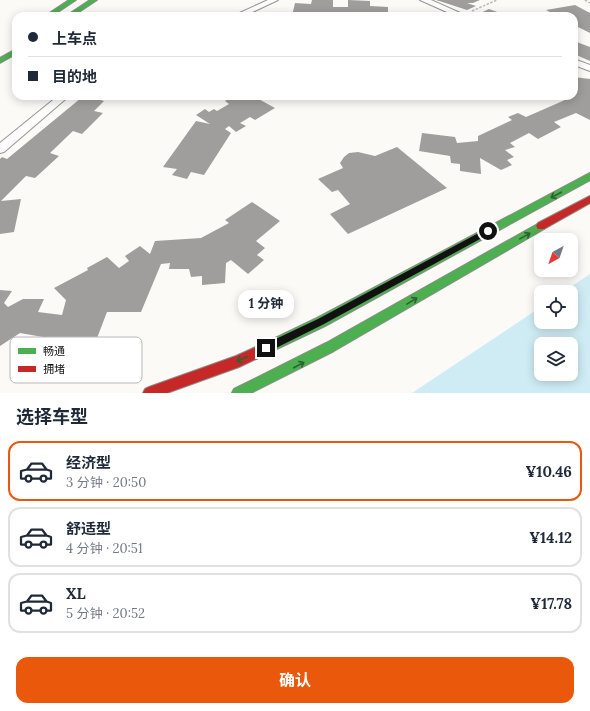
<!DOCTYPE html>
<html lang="zh">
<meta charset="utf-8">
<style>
:root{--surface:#fff;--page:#f2f2f3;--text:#1f2937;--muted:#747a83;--line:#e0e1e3;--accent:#ea580c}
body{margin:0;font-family:Lora,"Noto Sans SC",serif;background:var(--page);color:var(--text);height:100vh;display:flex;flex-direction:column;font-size:15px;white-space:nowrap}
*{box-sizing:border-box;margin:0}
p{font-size:13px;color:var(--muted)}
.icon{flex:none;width:22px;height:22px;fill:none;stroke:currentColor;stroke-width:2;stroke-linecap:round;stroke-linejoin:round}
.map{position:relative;height:393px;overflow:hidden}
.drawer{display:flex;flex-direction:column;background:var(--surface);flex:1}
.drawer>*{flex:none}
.banner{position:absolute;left:12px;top:12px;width:566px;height:88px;border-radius:12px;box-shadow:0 2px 10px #0003;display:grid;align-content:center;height:88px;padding:0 16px;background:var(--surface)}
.needle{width:26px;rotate:220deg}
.fabs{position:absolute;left:534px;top:233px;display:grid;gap:8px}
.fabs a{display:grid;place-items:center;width:44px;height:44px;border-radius:8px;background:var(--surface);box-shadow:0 2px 10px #0003;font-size:20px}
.end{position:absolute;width:18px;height:18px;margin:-9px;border:5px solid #111;background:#fff;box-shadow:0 0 0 2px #fff}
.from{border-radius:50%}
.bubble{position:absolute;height:28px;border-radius:12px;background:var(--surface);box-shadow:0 2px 10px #0003;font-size:13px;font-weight:700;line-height:28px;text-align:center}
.banner b{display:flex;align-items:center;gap:14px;height:38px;font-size:15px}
.banner b+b{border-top:1px solid var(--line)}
.banner i{width:10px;height:10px;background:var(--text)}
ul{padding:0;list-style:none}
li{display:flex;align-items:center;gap:12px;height:60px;margin:0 8px 6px;padding:0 8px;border:2px solid var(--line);border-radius:12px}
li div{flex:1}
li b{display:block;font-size:15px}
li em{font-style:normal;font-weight:700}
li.on{border-color:var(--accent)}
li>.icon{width:36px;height:36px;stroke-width:1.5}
h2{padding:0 16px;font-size:18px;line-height:48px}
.action{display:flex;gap:8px;margin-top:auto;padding:8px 16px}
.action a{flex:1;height:46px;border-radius:12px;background:var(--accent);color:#fff;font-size:16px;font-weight:700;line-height:46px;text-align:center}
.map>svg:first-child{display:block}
.water{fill:#cfecf5;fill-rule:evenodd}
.building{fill:#a09e9c}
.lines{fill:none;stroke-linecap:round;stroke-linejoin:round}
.street-casing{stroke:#979695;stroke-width:2}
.fast-casing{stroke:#8d8d8b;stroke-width:2}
.jam-casing{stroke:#8d8d8b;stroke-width:2}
.path{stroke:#b9b9b8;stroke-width:1.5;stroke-dasharray:2.5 1.5;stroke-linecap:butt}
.street{fill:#fffefe;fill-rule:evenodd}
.fast{fill:#4caf50;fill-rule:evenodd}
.jam{fill:#c62828;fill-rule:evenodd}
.oneway{stroke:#2e6030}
.route{fill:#111}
.key{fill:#fff;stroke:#b8b8b8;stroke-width:1}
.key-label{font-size:11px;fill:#111}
</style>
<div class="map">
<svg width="590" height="393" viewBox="0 0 590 393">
<rect width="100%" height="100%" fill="#fcfaf7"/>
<path class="water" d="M590 274V393H412L541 307V322H571V292H563ZM541 344H571V374H541Z"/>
<g class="building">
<path d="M312 0H333V7H348V0L370 1V6L388 7V16H358L322 13 321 16H292L295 3 311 4Z"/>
<path d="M436 0H480L473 3H467L476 6 467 10Z"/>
<path d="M575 5 590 13V33L574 25V16H557L546 10Z"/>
<path d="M489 9 508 16H483L478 14Z"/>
<path d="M574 41 590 47V61L574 54Z"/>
<path d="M574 77 590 79V120L576 113 554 122 561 127 538 139 529 133 510 143 515 147 505 150 514 157 507 160 512 165 501 170 480 158 481 174 460 171V164L451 163 450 156 419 151 422 133 455 137 457 143 478 141V136L512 120 508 117 518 113 526 117 565 100 564 96H574Z"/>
<path d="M233 96H253L275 108 255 120 250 117 240 123 246 126 236 132 229 126 225 129 231 133 204 175 191 172 187 179 172 175 177 169 163 167 196 121 210 124 196 115 205 109 209 112 214 109 217 111 229 104 225 101Z"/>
<path d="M386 96H407L405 100Z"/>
<path d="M81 98 89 100 93 98 104 101 94 111 103 113 82 134 73 131 50 153 59 156 35 178 26 176 1 201 21 199 14 232 0 234V159L2 157 7 159Z"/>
<path d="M397 147 447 188 348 234 330 214 350 204 338 190 332 192 318 179 343 168 340 163 344 157 349 153 358 152 375 156Z"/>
<path d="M252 202 280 221 256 241 265 248 257 255 264 260 248 274 231 260 226 263 225 283 202 285V276L191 277 189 269H169L170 263 161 264 141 312H107L94 346 20 333 0 346V290L12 291 4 303 8 307 23 299H44L38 312 62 315 66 300 54 288 88 270 87 268 107 257 119 268 129 261 125 256 140 246 150 254 155 241 201 238 229 223 225 220Z"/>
</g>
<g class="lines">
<defs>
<g id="street">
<path d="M268 0H278L244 16H233Z"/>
<path d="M420 0H431L467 16H456Z"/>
<path d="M574 59 590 65V71L574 65Z"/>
<path d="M58 96H69L4 152 0 153V143Z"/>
</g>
<g id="fast">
<path d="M69 0H76L52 16H45Z"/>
<path d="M90 0H97L73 16H66Z"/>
<path d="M16 49V54L0 63V58Z"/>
<path d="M590 173V180L325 326 260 357 256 359 252 357 250 353 252 349 317 318Z"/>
<path d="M541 222 544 223 546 226 544 229 334 351 251 393H232L234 389 326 343Z"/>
</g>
<g id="jam">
<path d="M590 196V203L544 229H538L536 226 538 223Z"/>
<path d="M256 347 260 349 262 353 260 357 239 367 167 393H143L145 389 149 387 236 356Z"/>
</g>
</defs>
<use href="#street" class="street-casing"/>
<use href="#fast" class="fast-casing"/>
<use href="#jam" class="jam-casing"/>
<g class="path">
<path d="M585 0 590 3"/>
<path d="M472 11 497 0"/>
</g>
<use href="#street" class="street"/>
<use href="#fast" class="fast"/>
<use href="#jam" class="jam"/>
</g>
<defs><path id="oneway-shaft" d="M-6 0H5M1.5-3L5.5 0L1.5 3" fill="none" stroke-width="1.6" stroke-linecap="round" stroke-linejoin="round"/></defs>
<g class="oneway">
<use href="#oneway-shaft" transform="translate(556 195) rotate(152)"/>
<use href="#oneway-shaft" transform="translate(525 236) rotate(-29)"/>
<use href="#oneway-shaft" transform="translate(412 301) rotate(-31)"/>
<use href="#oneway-shaft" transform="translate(242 359) rotate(156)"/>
<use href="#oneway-shaft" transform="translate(299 365) rotate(-28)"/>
</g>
<path class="route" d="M488 228 491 229V233L324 324 270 351H263L262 348 263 345 318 319Z"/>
<rect x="10" y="337" width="132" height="46" rx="6" class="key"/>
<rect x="18" y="348" width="18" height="6" fill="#4caf50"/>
<rect x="18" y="366" width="18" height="6" fill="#c62828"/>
<g class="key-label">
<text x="43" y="355">畅通</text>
<text x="43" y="373">拥堵</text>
</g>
</svg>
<div class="fabs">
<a><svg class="needle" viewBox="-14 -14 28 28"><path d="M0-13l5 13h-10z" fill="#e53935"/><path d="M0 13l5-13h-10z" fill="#747a83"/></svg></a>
<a><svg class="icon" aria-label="locate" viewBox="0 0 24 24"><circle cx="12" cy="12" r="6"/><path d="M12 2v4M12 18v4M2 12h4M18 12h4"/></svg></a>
<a><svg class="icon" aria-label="layers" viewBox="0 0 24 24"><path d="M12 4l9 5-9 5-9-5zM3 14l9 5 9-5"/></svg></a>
</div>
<i class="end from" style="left:488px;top:231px"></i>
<i class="end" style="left:266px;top:348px"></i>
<div class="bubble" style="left:238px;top:290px;width:56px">1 分钟</div>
<div class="banner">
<b><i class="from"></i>上车点</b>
<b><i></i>目的地</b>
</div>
</div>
<section class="drawer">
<h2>选择车型</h2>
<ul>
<li class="on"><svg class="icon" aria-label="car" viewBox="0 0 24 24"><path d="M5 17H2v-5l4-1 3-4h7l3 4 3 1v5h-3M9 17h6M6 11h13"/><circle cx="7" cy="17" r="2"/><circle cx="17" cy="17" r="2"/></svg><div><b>经济型</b><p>3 分钟 · 20:50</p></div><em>¥10.46</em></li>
<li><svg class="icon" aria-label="car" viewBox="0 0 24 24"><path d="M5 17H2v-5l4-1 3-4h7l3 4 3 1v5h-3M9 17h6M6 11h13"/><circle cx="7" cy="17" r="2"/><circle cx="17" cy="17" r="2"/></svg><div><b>舒适型</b><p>4 分钟 · 20:51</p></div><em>¥14.12</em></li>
<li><svg class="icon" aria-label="car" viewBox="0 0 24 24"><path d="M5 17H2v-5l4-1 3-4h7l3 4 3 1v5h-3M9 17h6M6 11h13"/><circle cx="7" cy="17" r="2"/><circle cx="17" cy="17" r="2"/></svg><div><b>XL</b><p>5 分钟 · 20:52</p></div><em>¥17.78</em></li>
</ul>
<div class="action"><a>确认</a></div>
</section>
